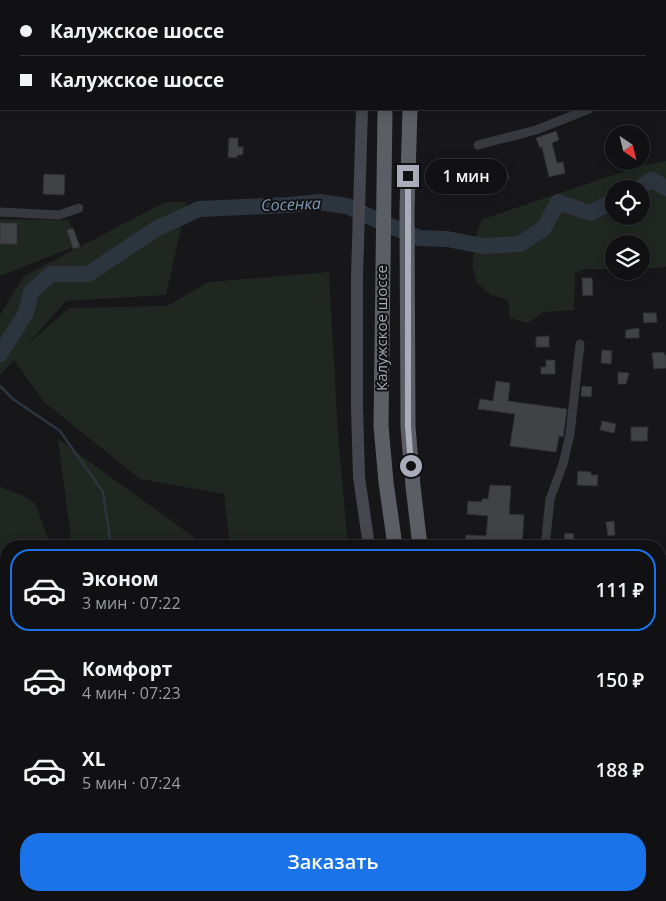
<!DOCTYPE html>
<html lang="ru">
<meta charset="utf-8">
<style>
:root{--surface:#111113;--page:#1a1a1c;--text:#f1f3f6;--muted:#9c9da0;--line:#303133;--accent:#1a73e8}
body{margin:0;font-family:"Open Sans",sans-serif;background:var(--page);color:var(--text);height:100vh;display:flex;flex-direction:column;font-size:19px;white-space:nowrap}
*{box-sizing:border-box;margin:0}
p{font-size:16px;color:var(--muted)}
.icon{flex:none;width:28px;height:28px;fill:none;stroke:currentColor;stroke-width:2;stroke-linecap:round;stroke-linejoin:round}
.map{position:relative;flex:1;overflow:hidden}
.drawer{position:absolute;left:0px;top:540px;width:666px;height:361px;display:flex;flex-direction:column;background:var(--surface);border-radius:20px 20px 0 0;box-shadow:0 2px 12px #0003,0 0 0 1px var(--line)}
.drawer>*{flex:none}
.hud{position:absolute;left:0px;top:0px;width:666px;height:110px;box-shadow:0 2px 12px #0003,0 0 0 1px var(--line);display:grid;align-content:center;height:110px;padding:0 20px;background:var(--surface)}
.needle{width:32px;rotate:145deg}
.buttons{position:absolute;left:605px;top:125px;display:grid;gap:10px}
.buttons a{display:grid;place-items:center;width:45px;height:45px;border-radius:50%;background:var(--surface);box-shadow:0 2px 12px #0003,0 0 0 1px var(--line);font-size:25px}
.end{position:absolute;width:22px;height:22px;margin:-11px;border:6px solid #a9adba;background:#111;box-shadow:0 0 0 2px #111}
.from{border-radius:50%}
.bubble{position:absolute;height:35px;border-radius:18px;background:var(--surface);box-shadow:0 2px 12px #0003,0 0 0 1px var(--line);font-size:16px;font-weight:600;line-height:35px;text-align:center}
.hud b{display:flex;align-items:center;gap:18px;height:48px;font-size:19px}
.hud b+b{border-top:1px solid var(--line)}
.hud i{width:12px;height:12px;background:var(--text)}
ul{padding:9px 0 0;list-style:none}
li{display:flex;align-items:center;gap:15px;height:82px;margin:0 10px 8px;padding:0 10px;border:2px solid transparent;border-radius:20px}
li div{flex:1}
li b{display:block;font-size:19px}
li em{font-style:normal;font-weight:600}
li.current{border-color:var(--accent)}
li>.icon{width:45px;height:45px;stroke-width:1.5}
.action{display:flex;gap:10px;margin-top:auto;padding:10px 20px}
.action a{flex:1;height:58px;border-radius:20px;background:var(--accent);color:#fff;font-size:20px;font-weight:600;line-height:58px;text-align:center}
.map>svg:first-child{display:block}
.green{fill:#1f2720;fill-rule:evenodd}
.water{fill:#2c353e}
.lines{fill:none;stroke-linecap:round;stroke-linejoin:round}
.stream{stroke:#2c353e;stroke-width:2.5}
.river{stroke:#2c353e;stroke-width:16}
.building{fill:#414246;stroke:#313135}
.minor{stroke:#38393e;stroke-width:9}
.secondary{stroke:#46474e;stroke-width:12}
.trunk{stroke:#5c5e66;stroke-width:15}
.route{stroke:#a9adba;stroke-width:6}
.labels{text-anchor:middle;stroke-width:4;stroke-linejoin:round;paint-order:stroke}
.street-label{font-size:15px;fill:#a9adba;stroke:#121214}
.water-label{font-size:16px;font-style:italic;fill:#7f98b5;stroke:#121214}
</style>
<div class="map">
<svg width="666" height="901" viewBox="0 0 666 901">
<rect width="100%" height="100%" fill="#171719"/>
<g class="green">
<path d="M666 161V267L641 269V244H614V269H585L575 273 574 310 543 312 528 323 510 318 508 300 491 295 477 283 472 265 478 228 483 219 643 165ZM614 189H641V216H614Z"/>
<path d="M165 202H187L166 295 66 301 26 346 69 308 167 306 209 282 329 272 338 433 348 546H230L224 494 140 479 44 402 14 360 0 375V315L24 276Z"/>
<path d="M0 219 69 220 76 246 0 276Z"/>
<path d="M58 439 195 538V546H72Z"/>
<path d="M0 487 22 495 35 503 51 546H6V710L0 718Z"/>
<path d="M281 895H434L436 901H281Z"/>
</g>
<path class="water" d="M6 881V895H256V901H2Z"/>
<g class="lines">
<g class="stream">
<path d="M0 386 13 399 60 431 103 492 111 546"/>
<path d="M0 786 6 795"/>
</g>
<g class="river">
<path d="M637 189 652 180 666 188"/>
<path d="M0 354 26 313 31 292 51 274H88L156 229 199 209 289 205 319 202 347 206 379 221 419 238 447 239 483 246 520 244 544 228 558 202 590 213 614 201"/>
</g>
</g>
<g class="building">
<path d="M556 131 559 140 552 143 557 163 563 162 565 173 549 177 542 147 540 148 536 138Z"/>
<path d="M229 138H238V147H243V155H237V158L228 157Z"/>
<path d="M614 143V154L608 155 605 144Z"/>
<path d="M507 171 509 179 496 182 494 174Z"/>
<path d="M44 174 65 175 64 195 43 194Z"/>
<rect x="0" y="223" width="17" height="21"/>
<path d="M73 228 80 247 73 249 67 230Z"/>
<path d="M582 278H592L593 295 583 296Z"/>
<path d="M643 313H656L657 322 644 323Z"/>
<path d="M639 328V338H625L626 330Z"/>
<path d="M549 336V347H536V337Z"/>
<path d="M602 350 612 351 611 364 601 363Z"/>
<path d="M664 352V355H666V368L654 369 652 353Z"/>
<path d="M546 360H555V374H541V367H546Z"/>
<path d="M618 372 629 373 626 384H618Z"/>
<path d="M496 381 510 383 508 401 567 409 563 437 559 436 556 452 510 446 515 414 478 409 480 399 493 401Z"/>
<path d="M582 386 592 387 591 397 581 396Z"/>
<path d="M602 421 616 424 614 433 600 430Z"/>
<path d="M631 427H648L647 441H631Z"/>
<path d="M578 471 591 472V475H598L597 486 577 485Z"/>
<path d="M490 485 511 486 509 514 524 515 522 546H465L466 535 486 536 488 516 467 514 468 501 482 502V499H488Z"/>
<path d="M614 521 615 535 608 536 606 522Z"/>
<path d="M565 533 574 534 573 545H564Z"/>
</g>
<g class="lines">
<g class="minor">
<path d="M609 1V0"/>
<path d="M478 145 536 130 589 109"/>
<path d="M0 212 59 215 79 208"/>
<path d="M545 546 550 499 563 464 570 434 580 344"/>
<path d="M660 611 666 613"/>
</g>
<g class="secondary">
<path d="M365 1V0"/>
<path d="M362 109 357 277V408L359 477 369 546"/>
<path d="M459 895 461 901"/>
</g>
<g class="trunk">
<path d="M388 1V0"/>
<path d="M412 1V0"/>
<path d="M385 109 381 426 386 482 395 546"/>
<path d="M410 109 407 210 408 427 413 486 420 546"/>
<path d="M493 895 495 901"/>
<path d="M520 895 522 901"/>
</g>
</g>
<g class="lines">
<path class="route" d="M408 176V426L411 466"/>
</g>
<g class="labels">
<g class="street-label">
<text transform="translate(382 328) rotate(-90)" y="5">Калужское шоссе</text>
</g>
<g class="water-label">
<text transform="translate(291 204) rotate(-2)" y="6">Сосенка</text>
</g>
</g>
</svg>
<div class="buttons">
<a><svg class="needle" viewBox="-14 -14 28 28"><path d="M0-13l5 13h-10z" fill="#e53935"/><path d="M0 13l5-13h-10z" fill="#9c9da0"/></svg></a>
<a><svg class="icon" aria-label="locate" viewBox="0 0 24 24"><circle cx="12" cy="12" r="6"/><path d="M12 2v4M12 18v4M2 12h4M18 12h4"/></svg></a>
<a><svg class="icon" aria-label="layers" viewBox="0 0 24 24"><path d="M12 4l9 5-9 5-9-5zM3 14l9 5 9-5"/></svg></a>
</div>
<i class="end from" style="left:411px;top:466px"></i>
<i class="end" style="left:408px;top:176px"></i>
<div class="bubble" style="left:425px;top:159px;width:82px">1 мин</div>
<div class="hud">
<b><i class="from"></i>Калужское шоссе</b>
<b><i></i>Калужское шоссе</b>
</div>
<section class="drawer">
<ul>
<li class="current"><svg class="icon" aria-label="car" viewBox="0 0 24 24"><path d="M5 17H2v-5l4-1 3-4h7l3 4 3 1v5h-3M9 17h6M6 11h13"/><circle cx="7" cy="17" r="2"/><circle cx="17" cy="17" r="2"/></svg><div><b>Эконом</b><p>3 мин · 07:22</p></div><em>111 ₽</em></li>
<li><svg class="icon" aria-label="car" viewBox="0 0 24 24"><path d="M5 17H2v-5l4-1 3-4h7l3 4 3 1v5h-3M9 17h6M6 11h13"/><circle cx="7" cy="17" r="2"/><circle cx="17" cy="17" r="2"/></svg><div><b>Комфорт</b><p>4 мин · 07:23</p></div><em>150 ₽</em></li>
<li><svg class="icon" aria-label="car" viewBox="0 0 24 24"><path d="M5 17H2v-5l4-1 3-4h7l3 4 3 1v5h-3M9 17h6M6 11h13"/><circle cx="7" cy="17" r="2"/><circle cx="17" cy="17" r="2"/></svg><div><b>XL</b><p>5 мин · 07:24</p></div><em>188 ₽</em></li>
</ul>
<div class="action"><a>Заказать</a></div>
</section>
</div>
